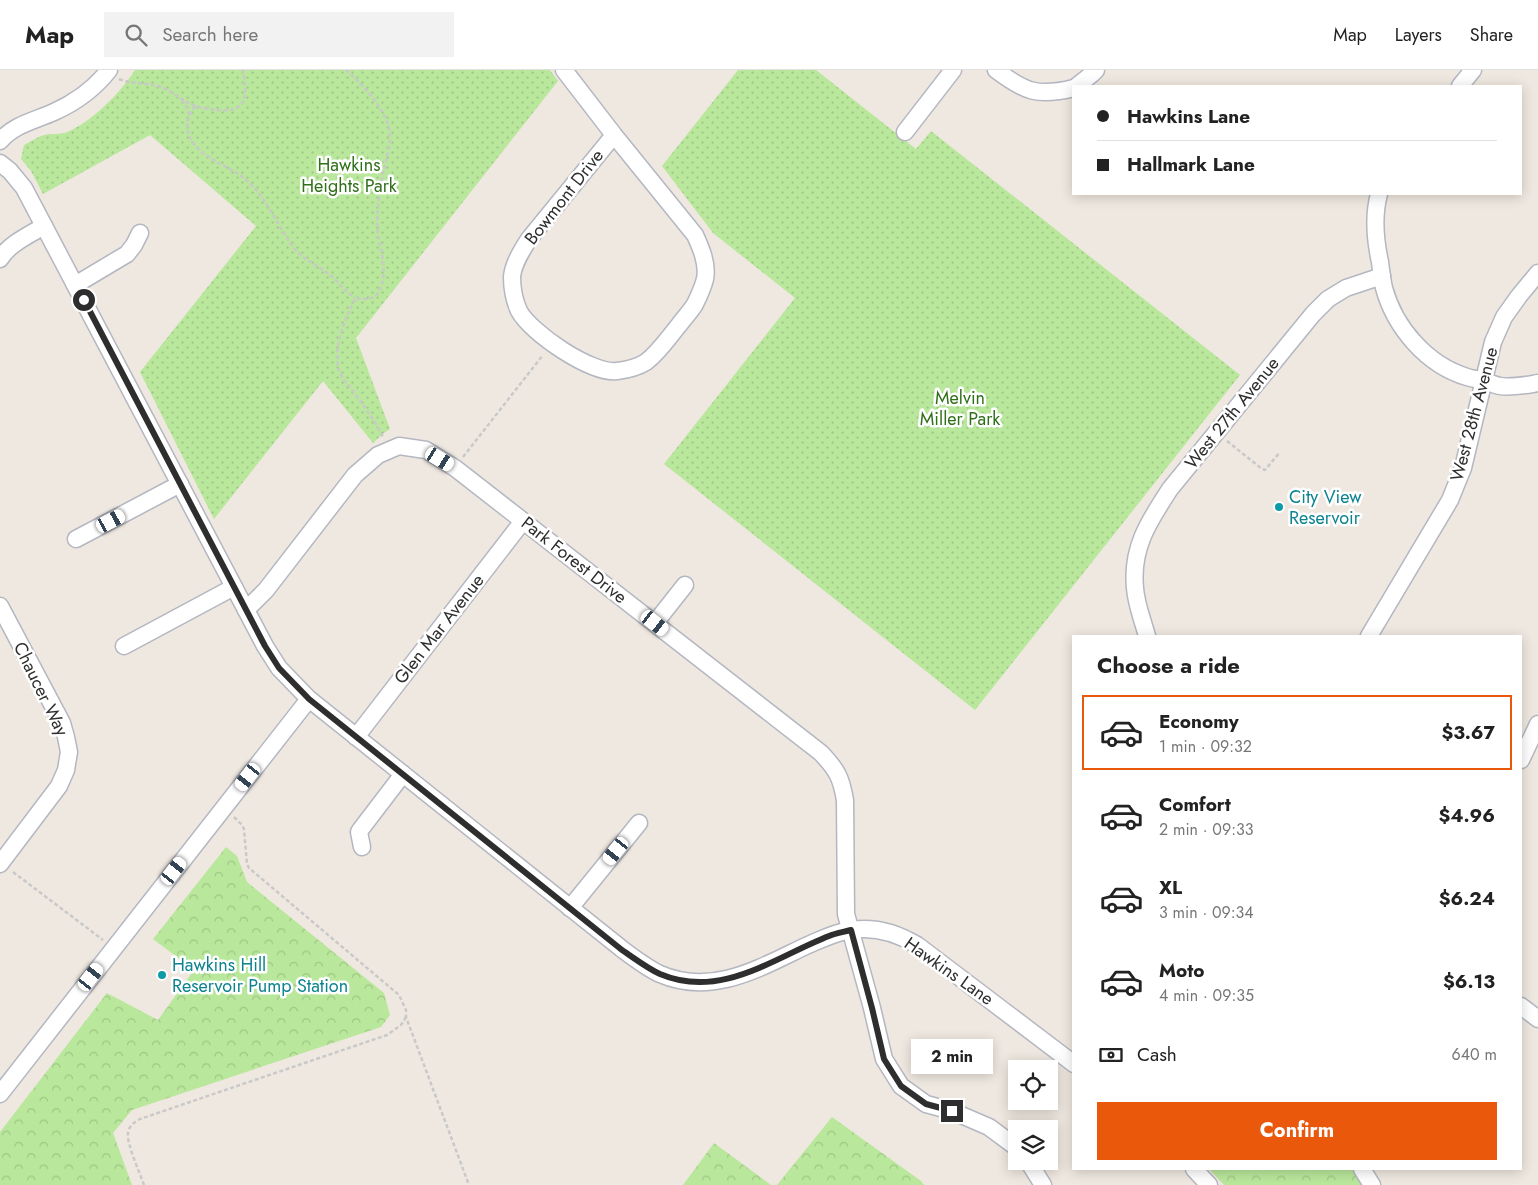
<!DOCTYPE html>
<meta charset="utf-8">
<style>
:root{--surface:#fff;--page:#f2f2f2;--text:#222;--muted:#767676;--line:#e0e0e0;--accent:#ea580c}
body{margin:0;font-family:Jost,sans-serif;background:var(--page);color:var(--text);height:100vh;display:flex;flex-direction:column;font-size:19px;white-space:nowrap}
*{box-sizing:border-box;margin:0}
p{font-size:16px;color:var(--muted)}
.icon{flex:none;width:28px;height:28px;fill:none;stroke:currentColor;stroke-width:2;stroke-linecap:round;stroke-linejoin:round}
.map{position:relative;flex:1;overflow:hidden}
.details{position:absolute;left:1072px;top:565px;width:450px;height:535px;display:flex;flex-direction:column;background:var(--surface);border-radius:0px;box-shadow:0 2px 12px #0003}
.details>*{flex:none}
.guide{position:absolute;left:1072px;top:15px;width:450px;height:110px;border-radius:0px;box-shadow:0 2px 12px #0003;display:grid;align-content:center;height:110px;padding:0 25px;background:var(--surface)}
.tools{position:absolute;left:1008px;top:990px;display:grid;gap:10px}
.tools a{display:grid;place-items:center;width:50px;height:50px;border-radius:0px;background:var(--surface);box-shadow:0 2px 12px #0003;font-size:25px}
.end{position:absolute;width:22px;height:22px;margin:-11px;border:6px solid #2e2e2e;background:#fff;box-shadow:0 0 0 2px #fff}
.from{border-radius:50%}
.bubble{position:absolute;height:35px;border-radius:0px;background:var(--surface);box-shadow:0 2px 12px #0003;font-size:16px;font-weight:700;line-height:35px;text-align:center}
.car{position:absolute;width:15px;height:30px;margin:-15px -8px;border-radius:6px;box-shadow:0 0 4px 1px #0007;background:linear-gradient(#fff 24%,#345 0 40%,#fff 0 76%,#345 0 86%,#fff 0)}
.guide b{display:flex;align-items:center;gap:18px;height:48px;font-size:19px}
.guide b+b{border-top:1px solid var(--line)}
.guide i{width:12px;height:12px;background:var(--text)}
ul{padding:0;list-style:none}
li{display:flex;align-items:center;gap:15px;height:75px;margin:0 10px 8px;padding:0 15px;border:2px solid transparent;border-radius:0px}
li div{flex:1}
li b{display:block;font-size:19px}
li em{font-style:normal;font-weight:700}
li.selected{border-color:var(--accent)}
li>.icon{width:45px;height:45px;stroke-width:1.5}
h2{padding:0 25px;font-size:22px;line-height:60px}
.pay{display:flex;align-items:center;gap:12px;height:55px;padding:0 25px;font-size:19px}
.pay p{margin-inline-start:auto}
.button{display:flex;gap:10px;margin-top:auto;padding:10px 25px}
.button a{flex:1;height:58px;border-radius:0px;background:var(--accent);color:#fff;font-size:20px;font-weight:700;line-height:58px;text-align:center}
header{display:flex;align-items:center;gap:30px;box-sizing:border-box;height:70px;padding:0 25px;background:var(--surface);border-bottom:1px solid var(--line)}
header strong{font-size:24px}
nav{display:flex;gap:28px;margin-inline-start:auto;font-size:18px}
.search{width:350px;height:45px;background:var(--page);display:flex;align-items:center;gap:12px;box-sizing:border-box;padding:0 18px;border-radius:0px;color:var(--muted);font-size:19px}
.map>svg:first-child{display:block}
.forest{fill:url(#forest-crowns)}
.park{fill:url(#park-dots)}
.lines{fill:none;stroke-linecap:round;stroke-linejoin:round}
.minor-casing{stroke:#b4b7c1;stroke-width:19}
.path{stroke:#c9c9c9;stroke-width:2.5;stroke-dasharray:4 2.5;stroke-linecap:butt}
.minor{stroke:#fff;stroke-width:16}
.route{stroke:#2e2e2e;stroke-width:6}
.culture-dot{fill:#0f9aa8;stroke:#fff;stroke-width:2}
.labels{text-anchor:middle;stroke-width:5;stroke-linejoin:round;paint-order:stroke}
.park-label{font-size:18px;fill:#2f7018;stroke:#fff}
.street-label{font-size:18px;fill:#2e2e2e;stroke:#fff}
.culture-label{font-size:18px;fill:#0d838f;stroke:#fff;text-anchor:start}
</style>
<header>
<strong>Map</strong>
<div class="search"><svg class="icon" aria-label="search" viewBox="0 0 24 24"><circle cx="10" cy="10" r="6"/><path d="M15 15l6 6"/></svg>Search here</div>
<nav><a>Map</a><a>Layers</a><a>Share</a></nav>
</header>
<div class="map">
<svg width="1538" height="1115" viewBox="0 0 1538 1115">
<defs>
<pattern id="forest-crowns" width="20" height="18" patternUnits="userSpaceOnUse" patternTransform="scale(1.25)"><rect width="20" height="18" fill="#b9e79b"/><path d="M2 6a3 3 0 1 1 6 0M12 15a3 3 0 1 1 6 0" fill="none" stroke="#9fc686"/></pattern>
<pattern id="park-dots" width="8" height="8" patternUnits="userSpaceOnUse" patternTransform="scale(1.25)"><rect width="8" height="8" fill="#b9e79b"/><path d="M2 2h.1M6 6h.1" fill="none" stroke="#9fc686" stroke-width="1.8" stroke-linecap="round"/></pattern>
</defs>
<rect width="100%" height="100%" fill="#efe8e0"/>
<g class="forest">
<path d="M226 777 237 786 247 812 384 923 390 945 381 957 132 1040 113 1063 132 1115H0V1062L107 923 158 950 194 900 153 869Z"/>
<path d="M832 1047 921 1111 924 1115H777Z"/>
<path d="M714 1073 771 1115H683Z"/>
<path d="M1209 1099H1352L1362 1115H1224Z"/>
</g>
<g class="park">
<path d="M135 0H550L558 11 356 268 390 359 384 363 373 373 323 311 214 449 140 302 256 156 150 65 43 124 31 101 21 89 24 75C30 72 37 67 44 65 52 63 60 65 67 62 92 52 121 22 135 0Z"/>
<path d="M738 0H816L916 79 931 61 1240 305 975 640 664 394 795 228 713 163 662 96Z"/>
</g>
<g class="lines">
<defs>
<g id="minor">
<path d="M564 0 614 65 695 165C701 178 708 194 705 209 703 217 699 226 695 234 691 241 684 248 679 255 669 267 659 282 646 292 638 297 626 300 617 301 591 304 531 263 519 241 515 232 512 218 512 207 513 194 522 180 529 169L614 65"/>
<path d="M996 0C1025 22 1038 27 1074 18"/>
<path d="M1077 16 1092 4 1096 0"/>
<path d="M1460 16 1473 0"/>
<path d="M905 62 953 0"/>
<path d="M0 71C15 54 34 51 54 42 74 33 95 18 109 0"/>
<path d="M0 93 10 101 24 118 265 576 279 598 309 629 622 879C634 888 647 898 660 904 713 927 761 897 808 875 822 869 836 862 851 860 875 856 897 863 917 875L1074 994"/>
<path d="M1379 124C1373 146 1375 169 1380 192 1381 200 1382 209 1384 218 1395 258 1427 295 1467 307 1472 309 1477 309 1482 310 1488 312 1494 315 1500 316 1512 318 1526 315 1538 313"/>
<path d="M0 189C9 174 29 165 44 156"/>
<path d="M75 215 127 184 134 175 140 163"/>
<path d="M76 469 180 414"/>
<path d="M0 536 62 653 66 667 69 682 66 700 59 716 0 794"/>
<path d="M246 540 266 520 355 405 378 385 399 376 426 380 455 398 821 683C837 700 841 707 845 730L846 844 872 938 884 989 901 1016 926 1034 952 1041 989 1057 1016 1077"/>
<path d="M655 553 685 515"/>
<path d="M1147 566C1143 551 1136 534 1135 518 1131 478 1149 451 1170 419L1313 244 1328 229 1346 218 1382 206"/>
<path d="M1369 566 1450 430 1463 398 1493 272 1504 247 1519 226 1538 203"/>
<path d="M124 576 234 517"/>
<path d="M356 667 523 451"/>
<path d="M1521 690 1538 654"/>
<path d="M362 777 359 762 361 759 403 704"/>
<path d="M570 838 639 753"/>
<path d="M1521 936 1538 949"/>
<path d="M0 1024 309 629"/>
<path d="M1028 1091 1043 1115"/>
<path d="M1194 1099 1209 1115"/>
<path d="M1362 1099 1372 1115"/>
</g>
</defs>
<use href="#minor" class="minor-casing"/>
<g class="path">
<path d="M346 0C363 15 383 36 389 58 392 73 386 89 383 104 380 118 378 134 377 149 376 173 391 198 379 221 375 230 364 230 356 228 345 247 331 281 340 303 344 312 352 319 358 328 367 340 376 353 383 367"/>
<path d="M119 9C134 15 147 12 161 17 173 22 183 31 195 36 201 38 210 39 217 40 249 43 247 25 243 0"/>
<path d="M182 30 188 39 189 45"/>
<path d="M195 36C188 46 184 56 190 68 200 88 228 95 245 109 266 126 277 155 293 177 303 190 318 195 330 205 339 212 345 222 355 228"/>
<path d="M1227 371 1262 399 1265 400 1280 382"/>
<path d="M463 387 543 285"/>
<path d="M234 747 242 755 244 759 247 794 249 798 399 925 406 940V947L469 1115"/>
<path d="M13 802 103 870"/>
<path d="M144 1115C140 1103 127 1075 128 1064 128 1057 134 1052 140 1049L387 965 401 955 406 947"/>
</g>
<use href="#minor" class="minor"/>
</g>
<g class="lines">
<path class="route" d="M84 230 265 576 279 598 309 629 622 880C634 888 647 898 660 904 721 930 775 887 829 866 836 863 844 862 851 860L872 938 884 989 901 1016 926 1034 952 1041"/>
</g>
<g class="culture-dot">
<circle cx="1279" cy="437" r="5"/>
<circle cx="162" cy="905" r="5"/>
</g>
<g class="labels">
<g class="park-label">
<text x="349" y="101">Hawkins<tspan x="349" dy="21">Heights Park</tspan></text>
<text x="960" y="334">Melvin<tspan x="960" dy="21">Miller Park</tspan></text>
</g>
<g class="street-label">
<text transform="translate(564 127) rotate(-52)" y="6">Bowmont Drive</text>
<text transform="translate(1232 343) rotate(-51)" y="6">West 27th Avenue</text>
<text transform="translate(1474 344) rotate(-75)" y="6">West 28th Avenue</text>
<text transform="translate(574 490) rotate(38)" y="6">Park Forest Drive</text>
<text transform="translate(439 559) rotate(-52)" y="6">Glen Mar Avenue</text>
<text transform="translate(41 619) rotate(64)" y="6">Chaucer Way</text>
<text transform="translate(949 901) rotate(35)" y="6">Hawkins Lane</text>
</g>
<g class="culture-label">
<text x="1289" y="433">City View<tspan x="1289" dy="21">Reservoir</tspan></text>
<text x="172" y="901">Hawkins Hill<tspan x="172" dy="21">Reservoir Pump Station</tspan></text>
</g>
</g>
</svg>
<div class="tools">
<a><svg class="icon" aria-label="locate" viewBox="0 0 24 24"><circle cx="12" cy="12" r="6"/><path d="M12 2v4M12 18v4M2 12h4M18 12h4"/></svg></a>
<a><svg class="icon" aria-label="layers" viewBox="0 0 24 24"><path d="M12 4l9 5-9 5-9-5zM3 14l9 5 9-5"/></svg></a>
</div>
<i class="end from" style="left:84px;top:230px"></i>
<i class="end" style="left:952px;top:1041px"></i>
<div class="bubble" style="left:911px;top:969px;width:82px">2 min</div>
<i class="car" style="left:440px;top:389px;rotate:121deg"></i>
<i class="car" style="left:111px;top:451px;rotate:62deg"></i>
<i class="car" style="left:655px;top:553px;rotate:128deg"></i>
<i class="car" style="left:248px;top:707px;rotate:218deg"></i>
<i class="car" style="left:616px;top:781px;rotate:219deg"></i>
<i class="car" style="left:174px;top:801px;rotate:38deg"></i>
<i class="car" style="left:91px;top:907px;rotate:38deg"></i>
<div class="guide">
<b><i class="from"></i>Hawkins Lane</b>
<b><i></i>Hallmark Lane</b>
</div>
<section class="details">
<h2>Choose a ride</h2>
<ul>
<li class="selected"><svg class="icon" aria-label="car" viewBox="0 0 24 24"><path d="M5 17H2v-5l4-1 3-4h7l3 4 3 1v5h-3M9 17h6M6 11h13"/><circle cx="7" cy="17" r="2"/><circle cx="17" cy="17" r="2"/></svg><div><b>Economy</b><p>1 min · 09:32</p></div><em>$3.67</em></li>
<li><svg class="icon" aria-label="car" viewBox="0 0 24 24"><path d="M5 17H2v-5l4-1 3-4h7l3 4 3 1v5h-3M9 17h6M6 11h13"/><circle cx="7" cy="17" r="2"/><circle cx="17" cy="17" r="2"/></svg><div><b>Comfort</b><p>2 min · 09:33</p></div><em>$4.96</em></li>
<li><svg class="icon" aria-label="car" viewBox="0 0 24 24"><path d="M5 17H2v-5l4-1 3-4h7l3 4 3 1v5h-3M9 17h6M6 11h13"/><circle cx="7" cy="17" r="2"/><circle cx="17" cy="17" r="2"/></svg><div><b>XL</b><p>3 min · 09:34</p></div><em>$6.24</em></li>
<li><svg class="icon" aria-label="car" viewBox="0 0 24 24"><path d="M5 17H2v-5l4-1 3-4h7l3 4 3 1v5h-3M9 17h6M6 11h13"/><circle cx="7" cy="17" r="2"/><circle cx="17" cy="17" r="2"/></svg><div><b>Moto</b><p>4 min · 09:35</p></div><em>$6.13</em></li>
</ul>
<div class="pay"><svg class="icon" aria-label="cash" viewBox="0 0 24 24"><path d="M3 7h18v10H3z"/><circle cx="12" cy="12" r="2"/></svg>Cash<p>640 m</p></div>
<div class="button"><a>Confirm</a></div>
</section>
</div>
